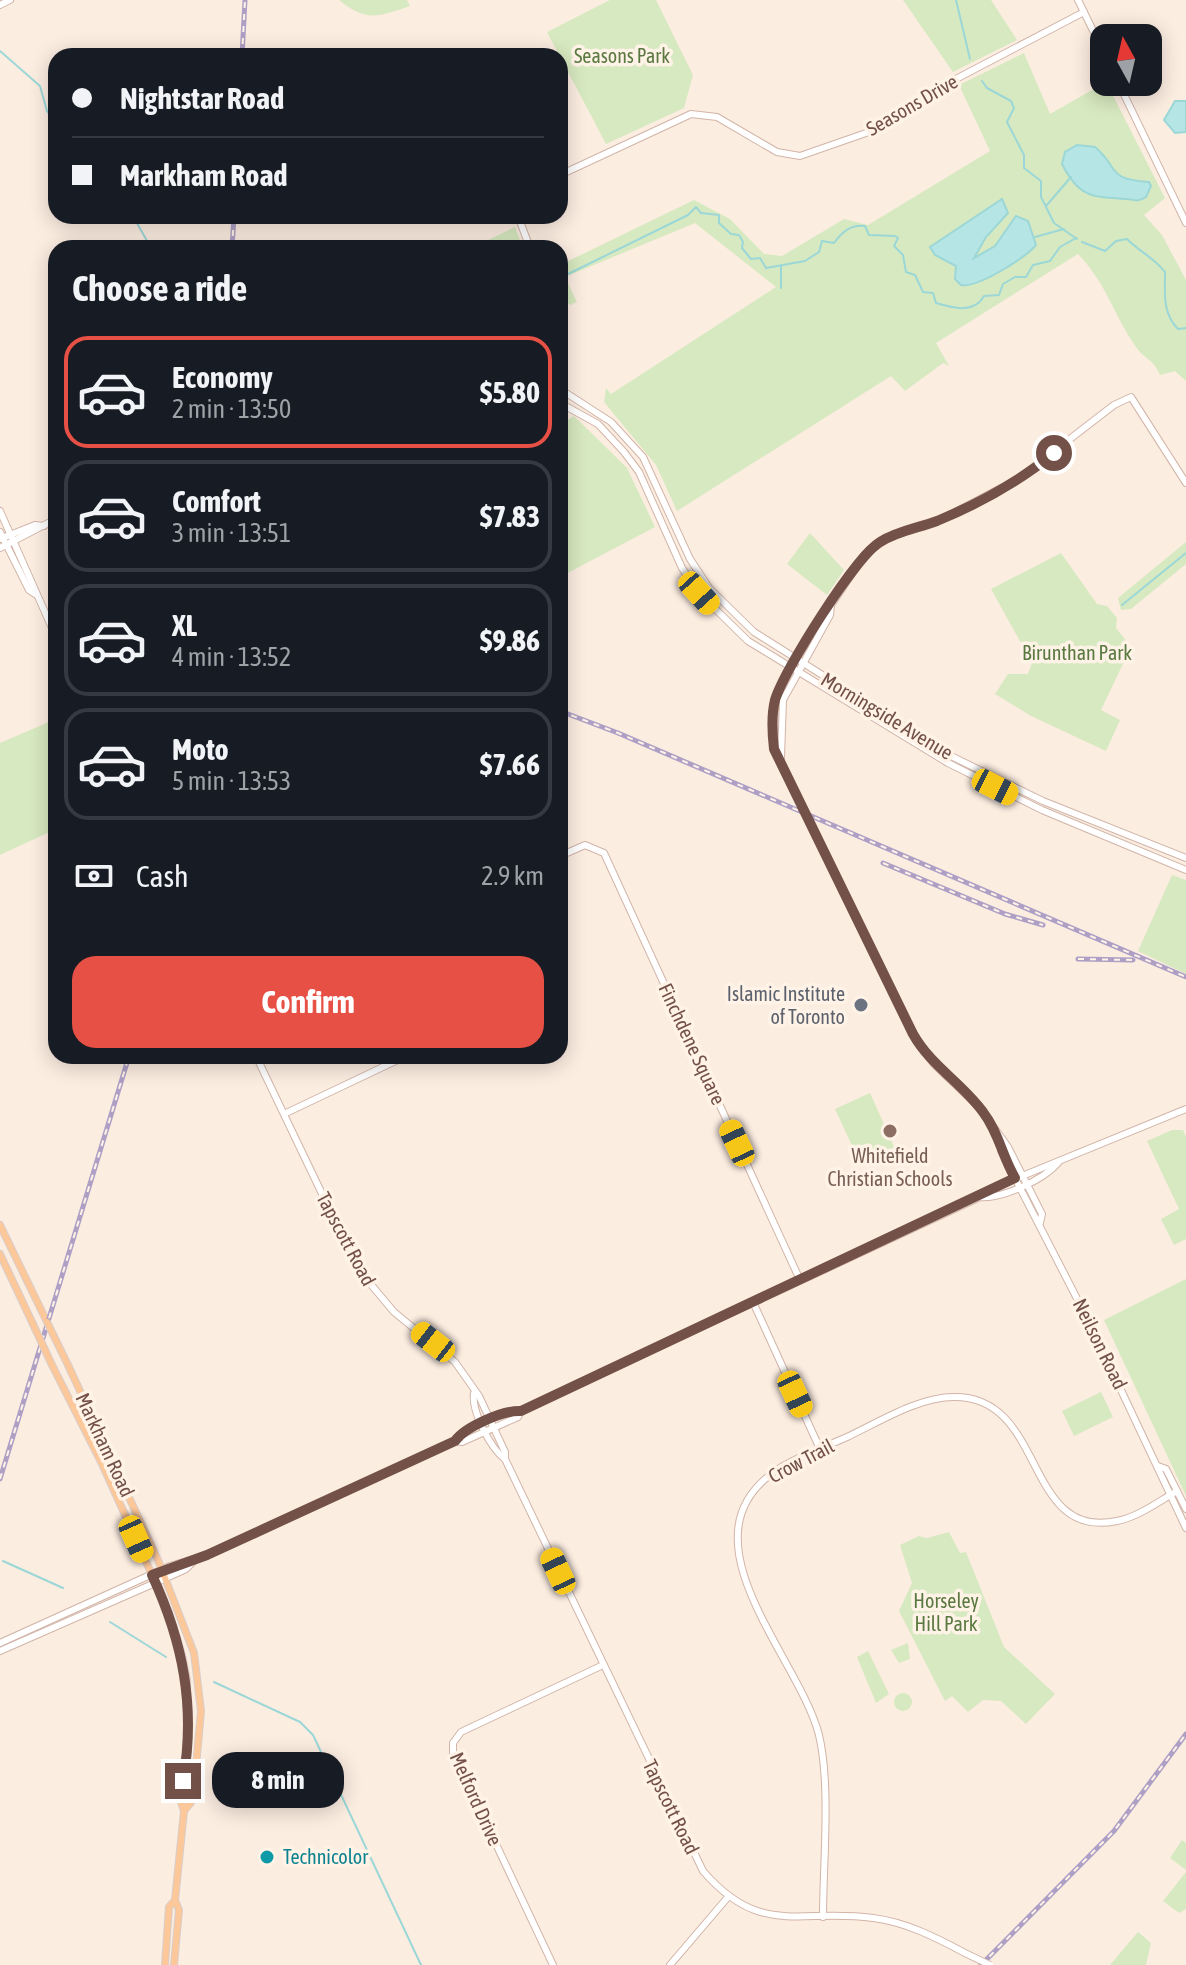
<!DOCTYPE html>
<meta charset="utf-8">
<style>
:root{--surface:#171b24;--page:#242831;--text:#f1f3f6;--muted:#9ea1a6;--line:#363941;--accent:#e75045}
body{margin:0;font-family:"Asap Condensed",sans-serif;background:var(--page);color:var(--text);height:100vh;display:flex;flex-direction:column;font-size:30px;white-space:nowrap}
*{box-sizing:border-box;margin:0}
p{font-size:26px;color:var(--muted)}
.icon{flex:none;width:44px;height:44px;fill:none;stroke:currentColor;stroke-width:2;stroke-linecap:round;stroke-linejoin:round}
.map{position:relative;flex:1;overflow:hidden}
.panel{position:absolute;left:48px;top:240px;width:520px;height:824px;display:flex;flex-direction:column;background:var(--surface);border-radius:24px;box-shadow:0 4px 20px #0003}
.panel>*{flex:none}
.top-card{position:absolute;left:48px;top:48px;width:520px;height:176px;border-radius:24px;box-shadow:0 4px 20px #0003;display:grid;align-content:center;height:176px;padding:0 24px;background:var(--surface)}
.needle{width:52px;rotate:352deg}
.controls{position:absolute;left:1090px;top:24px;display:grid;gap:16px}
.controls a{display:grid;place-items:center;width:72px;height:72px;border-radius:16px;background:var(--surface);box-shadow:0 4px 20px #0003;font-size:40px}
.end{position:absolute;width:36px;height:36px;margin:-18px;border:10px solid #735148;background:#fff;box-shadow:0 0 0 4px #fff}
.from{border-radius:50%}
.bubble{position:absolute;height:56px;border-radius:24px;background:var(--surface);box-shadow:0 4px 20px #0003;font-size:26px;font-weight:700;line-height:56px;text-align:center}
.car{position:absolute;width:24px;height:48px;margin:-24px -12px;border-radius:10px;box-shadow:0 0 6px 2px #0007;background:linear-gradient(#f5c518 24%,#345 0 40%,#f5c518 0 76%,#345 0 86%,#f5c518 0)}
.top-card b{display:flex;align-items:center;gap:28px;height:76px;font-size:30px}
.top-card b+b{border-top:2px solid var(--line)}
.top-card i{width:20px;height:20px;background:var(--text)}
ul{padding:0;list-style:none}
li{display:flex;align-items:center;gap:24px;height:112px;margin:0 16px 12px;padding:0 8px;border:4px solid var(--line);border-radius:24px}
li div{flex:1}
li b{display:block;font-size:30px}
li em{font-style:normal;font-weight:700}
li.on{border-color:var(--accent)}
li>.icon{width:72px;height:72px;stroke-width:1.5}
h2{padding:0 24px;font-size:36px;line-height:96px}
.pay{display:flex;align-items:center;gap:20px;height:88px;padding:0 24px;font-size:30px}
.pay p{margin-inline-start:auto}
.cta{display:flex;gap:16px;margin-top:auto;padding:16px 24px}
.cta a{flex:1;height:92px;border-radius:24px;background:var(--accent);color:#fff;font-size:32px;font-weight:700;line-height:92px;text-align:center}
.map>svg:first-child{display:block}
.green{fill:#d7e9c0}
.water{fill:#b6e5e5;stroke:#9cd7d7;stroke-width:2}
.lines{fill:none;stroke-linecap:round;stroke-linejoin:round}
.stream{stroke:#9cd7d7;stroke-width:2}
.secondary-casing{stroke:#d2b4a8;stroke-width:8}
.primary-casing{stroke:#d8cecc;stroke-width:8}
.secondary{stroke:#fff;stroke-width:6}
.primary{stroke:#fcc799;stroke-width:6}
.rail-casing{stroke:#aea0c5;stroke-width:5}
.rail{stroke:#fff2e7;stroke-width:2;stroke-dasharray:6;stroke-linecap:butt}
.secondary-bridge-casing{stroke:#d2b4a8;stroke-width:8;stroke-linecap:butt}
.primary-bridge-casing{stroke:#d8cecc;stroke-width:8;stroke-linecap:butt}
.secondary-bridge{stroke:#fff;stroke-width:6}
.primary-bridge{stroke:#fcc799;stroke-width:6}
.route{stroke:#735148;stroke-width:10}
.worship-dot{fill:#6b7280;stroke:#fff2e7;stroke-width:3}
.education-dot{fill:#8d6e63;stroke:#fff2e7;stroke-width:3}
.culture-dot{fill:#0f9aa8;stroke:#fff2e7;stroke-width:3}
.labels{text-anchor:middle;stroke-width:7;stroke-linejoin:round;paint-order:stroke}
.park-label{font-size:20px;fill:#5a7940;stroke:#fff2e7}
.street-label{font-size:20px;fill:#735148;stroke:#fff2e7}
.worship-label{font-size:20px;fill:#5b616d;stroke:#fff2e7;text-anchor:end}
.education-label{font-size:20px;fill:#785e54;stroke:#fff2e7}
.culture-label{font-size:20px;fill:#0d838f;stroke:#fff2e7;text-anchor:start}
</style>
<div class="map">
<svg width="1186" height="1965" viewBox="0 0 1186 1965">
<rect width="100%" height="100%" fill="#fcede1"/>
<g class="green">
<path d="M339 0H407L410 6C379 17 365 22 339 0Z"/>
<path d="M610 0H656L693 75 684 108 606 144 547 32Z"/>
<path d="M903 0H991L1017 40 953 72Z"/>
<path d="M1024 53 1050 114 1106 82 1165 198 1144 215 1162 235 1186 280V381L1175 371 1160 375C1153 358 1144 359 1136 347 1113 314 1108 286 1078 254L936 343 949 366 943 363 905 391 891 376 677 511 656 465 604 402 606 388 611 394 776 287 695 223 565 277 577 302 571 305 560 300V265L694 200 730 219 764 254 782 256 844 219 868 225 990 151 959 85Z"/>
<path d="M515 227 523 248H471Z"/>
<path d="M574 416 627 468 655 527 560 577V424Z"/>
<path d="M810 533 844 570 827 595 787 564Z"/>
<path d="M1186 542V564L1131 609 1121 610 1118 598Z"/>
<path d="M1061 553 1097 604 1107 606 1117 618 1116 628 1131 647 1101 710 1120 720 1106 751 1031 716 995 694 1008 674H1028L1032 663 991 589Z"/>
<path d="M56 719V829L0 855V743Z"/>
<path d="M1172 875 1186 880V974L1138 951Z"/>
<path d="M870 1093 895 1149 861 1165 835 1109Z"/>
<path d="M1172 1130H1183L1186 1137V1239L1174 1245 1161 1219 1179 1209 1147 1141Z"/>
<path d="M1186 1279V1496L1104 1320Z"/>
<path d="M1101 1392 1113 1417 1074 1436 1062 1411Z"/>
<path d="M949 1532 960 1553 966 1552 1004 1647 1055 1694 1026 1724 1001 1701 983 1700 968 1712 952 1696 945 1701 899 1611 912 1583 900 1545 919 1536 927 1538Z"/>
<path d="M908 1643 910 1659 899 1663 891 1650Z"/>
<path d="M868 1651 889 1694 876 1703 857 1657Z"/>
<circle cx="903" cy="1702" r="9"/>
<path d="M1182 1840 1186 1843V1870L1170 1858Z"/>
<path d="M1186 1872V1909L1179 1913 1163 1901Z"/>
<path d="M1138 1932 1151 1943 1146 1965H1110Z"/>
</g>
<g class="water">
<path d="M1175 101H1186V132L1175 133 1164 120Z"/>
<path d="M1077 145 1095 147C1120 168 1105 179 1149 182L1151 186 1146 197C1138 202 1135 200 1127 199 1093 197 1079 198 1062 164L1065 152Z"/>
<path d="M1002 199 1008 213 986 237 974 258 995 246 1016 216 1028 221 1036 245C1025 258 978 288 961 285L955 279 956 266 935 255 930 247Z"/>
</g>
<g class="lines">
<g class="stream">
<path d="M956 0 970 59"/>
<path d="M0 51 40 86 47 111 56 124"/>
<path d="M982 81 987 88 1011 101 1014 108 1007 122 1024 155V168L1041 181V197L1054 223 1077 239"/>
<path d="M1046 206 1071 177"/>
<path d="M133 216 151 248"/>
<path d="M1035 237 1064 229"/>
<path d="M1082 242 1105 251 1116 241 1127 239C1140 252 1153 257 1165 272 1165 292 1162 313 1178 329L1186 328"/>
<path d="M560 278 688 215 696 207 701 213 719 215V223L731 234 739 235 743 242 742 248 751 259 760 258 766 268 805 261 819 252 822 241 834 243C842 232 851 224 865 226L869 235 895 236 898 238 894 246 903 255 906 272 915 275 923 292 933 293 936 303C953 308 974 314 984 296L999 295 1003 284 1015 277H1026L1033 265 1050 261 1060 247 1076 238"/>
<path d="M781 288V266"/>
<path d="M1122 605 1186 553"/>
<path d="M3 1561 63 1588"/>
<path d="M110 1622 166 1657"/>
<path d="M214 1682 300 1722 313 1735 421 1965"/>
</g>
<defs>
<g id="secondary">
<path d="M1078 0 1104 53"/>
<path d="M0 5 10 0"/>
<path d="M1118 82 1186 223"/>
<path d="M560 175 691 114 717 117 777 152 800 156 866 133 931 92 1084 12"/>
<path d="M518 216 530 248"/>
<path d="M560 389 611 422 643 457 690 559 709 588 754 632 951 756 1043 801 1186 858"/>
<path d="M560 403 598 424 624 452 639 472 682 568 699 593 748 641 948 763 1042 810 1186 870"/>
<path d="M0 511 56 637"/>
<path d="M0 532 29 590 35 594"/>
<path d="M0 539 35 525 44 526"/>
<path d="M0 548 56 519"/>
<path d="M781 757 783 700 830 615 831 605"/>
<path d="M560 856 585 845 604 853 800 1280"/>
<path d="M256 1056 358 1269 394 1312 455 1362 479 1396 505 1452V1459L703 1871C761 1938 799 1908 873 1918 906 1922 937 1938 965 1953"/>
<path d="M284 1114 406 1056"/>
<path d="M1001 1142V1151L1088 1320 1186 1528"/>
<path d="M980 1197C1002 1199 1043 1180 1058 1163"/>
<path d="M1040 1223 1042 1214 1008 1147 981 1109 934 1064 917 1041 774 749 775 702 786 673 865 554 890 537 942 519 1018 479 1114 405 1131 397 1186 483"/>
<path d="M753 1302 820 1449"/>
<path d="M474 1393C471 1411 491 1449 505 1459"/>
<path d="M455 1441C465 1427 503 1410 521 1411L980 1197 988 1190 1186 1109"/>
<path d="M1158 1466 1166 1469 1186 1509"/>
<path d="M0 1643 170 1566 207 1555 455 1441 462 1442 518 1417 521 1411"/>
<path d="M0 1651 155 1583 186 1569 196 1559"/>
<path d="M823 1917C823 1863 831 1786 819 1735 802 1668 708 1569 747 1501 767 1465 812 1453 847 1437 879 1422 918 1397 954 1397 1047 1396 1023 1541 1117 1521 1138 1517 1158 1502 1177 1491"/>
<path d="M553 1965 453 1753V1743L461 1732 603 1665"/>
<path d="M670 1965 728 1897"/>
</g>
<g id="primary">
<path d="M0 1225 47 1322"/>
<path d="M0 1254 32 1322"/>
<path d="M52 1365 103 1466 169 1613 182 1655 187 1680V1752L180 1799 184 1811 175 1900 169 1907 165 1965"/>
<path d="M68 1365 158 1560 194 1653 201 1711 193 1800 184 1811"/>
<path d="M174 1965 179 1910 175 1900"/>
</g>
</defs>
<use href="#secondary" class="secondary-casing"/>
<use href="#primary" class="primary-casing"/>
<use href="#secondary" class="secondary"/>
<use href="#primary" class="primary"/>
<defs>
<g id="rail">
<path d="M242 56 245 0"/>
<path d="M232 248 234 216"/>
<path d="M560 711 618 733 1186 977"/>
<path d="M883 863 1005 914 1043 925"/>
<path d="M1078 959 1133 960"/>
<path d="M0 1479 129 1056"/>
<path d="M981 1965 1114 1831 1186 1734"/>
</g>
</defs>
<use href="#rail" class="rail-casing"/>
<use href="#rail" class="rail"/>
<defs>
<path id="secondary-bridge" d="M965 1953 990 1965"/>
<g id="primary-bridge">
<path d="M32 1322 52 1365"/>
<path d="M47 1322 68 1365"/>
</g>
</defs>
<use href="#secondary-bridge" class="secondary-bridge-casing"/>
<use href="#primary-bridge" class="primary-bridge-casing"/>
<use href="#secondary-bridge" class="secondary-bridge"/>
<use href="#primary-bridge" class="primary-bridge"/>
</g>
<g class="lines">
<path class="route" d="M183 1781C196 1707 183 1642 152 1575L207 1555 455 1441C465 1427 503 1410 521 1411L1015 1178C1002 1156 999 1133 983 1112 962 1083 931 1066 913 1034L774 749C772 732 771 716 775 700 784 670 855 557 880 542 897 531 918 528 937 521 978 504 1020 481 1054 453"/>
</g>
<circle class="worship-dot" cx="861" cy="1005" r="8"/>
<circle class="education-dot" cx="890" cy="1131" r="8"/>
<circle class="culture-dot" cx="267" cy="1857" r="8"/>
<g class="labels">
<g class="park-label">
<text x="622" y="63">Seasons Park</text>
<text x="1077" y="660">Birunthan Park</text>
<text x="946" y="1608">Horseley<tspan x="946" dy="23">Hill Park</tspan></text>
</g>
<g class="street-label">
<text transform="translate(912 105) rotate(-30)" y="7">Seasons Drive</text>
<text transform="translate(887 716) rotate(31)" y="7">Morningside Avenue</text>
<text transform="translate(692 1044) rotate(65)" y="7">Finchdene Square</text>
<text transform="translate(346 1239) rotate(62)" y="7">Tapscott Road</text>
<text transform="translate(1100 1344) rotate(64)" y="7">Neilson Road</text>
<text transform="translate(105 1445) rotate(65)" y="7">Markham Road</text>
<text transform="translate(801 1461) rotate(-28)" y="7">Crow Trail</text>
<text transform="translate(476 1799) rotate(66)" y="7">Melford Drive</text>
<text transform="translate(671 1807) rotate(64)" y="7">Tapscott Road</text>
</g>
<g class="worship-label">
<text x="845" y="1001">Islamic Institute<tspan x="845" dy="23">of Toronto</tspan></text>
</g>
<g class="education-label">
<text x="890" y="1163">Whitefield<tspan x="890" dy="23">Christian Schools</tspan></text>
</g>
<g class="culture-label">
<text x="283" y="1864">Technicolor</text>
</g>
</g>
</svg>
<div class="controls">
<a><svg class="needle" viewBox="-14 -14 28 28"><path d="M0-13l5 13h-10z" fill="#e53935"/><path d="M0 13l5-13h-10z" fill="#9ea1a6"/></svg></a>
</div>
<i class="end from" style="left:1054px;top:453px"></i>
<i class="end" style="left:183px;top:1781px"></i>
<div class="bubble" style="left:212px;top:1752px;width:132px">8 min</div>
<i class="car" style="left:699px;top:593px;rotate:138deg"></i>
<i class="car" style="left:995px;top:787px;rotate:117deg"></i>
<i class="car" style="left:737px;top:1143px;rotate:335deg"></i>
<i class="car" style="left:433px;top:1342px;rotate:308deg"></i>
<i class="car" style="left:795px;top:1394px;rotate:155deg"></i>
<i class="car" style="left:136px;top:1539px;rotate:156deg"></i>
<i class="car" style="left:558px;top:1571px;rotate:335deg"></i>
<div class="top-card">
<b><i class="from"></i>Nightstar Road</b>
<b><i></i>Markham Road</b>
</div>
<section class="panel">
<h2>Choose a ride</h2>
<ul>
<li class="on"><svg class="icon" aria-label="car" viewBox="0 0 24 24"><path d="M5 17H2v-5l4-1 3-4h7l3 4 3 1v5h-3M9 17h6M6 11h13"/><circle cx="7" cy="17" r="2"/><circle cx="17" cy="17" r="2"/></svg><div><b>Economy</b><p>2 min · 13:50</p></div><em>$5.80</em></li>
<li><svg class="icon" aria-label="car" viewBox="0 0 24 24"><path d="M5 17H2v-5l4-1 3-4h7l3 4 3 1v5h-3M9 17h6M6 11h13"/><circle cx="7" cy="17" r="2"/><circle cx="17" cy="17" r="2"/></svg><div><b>Comfort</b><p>3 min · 13:51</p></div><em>$7.83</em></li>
<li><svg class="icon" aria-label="car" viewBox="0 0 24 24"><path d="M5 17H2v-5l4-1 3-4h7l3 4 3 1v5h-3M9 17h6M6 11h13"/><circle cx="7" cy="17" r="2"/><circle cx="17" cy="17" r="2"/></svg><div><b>XL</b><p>4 min · 13:52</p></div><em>$9.86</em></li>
<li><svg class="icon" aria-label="car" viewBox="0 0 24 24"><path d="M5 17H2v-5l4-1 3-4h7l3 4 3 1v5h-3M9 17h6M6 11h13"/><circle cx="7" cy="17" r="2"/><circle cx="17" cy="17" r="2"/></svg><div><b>Moto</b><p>5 min · 13:53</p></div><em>$7.66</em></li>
</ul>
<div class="pay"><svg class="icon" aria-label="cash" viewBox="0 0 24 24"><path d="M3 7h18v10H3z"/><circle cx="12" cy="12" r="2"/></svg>Cash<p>2.9 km</p></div>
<div class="cta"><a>Confirm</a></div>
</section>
</div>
